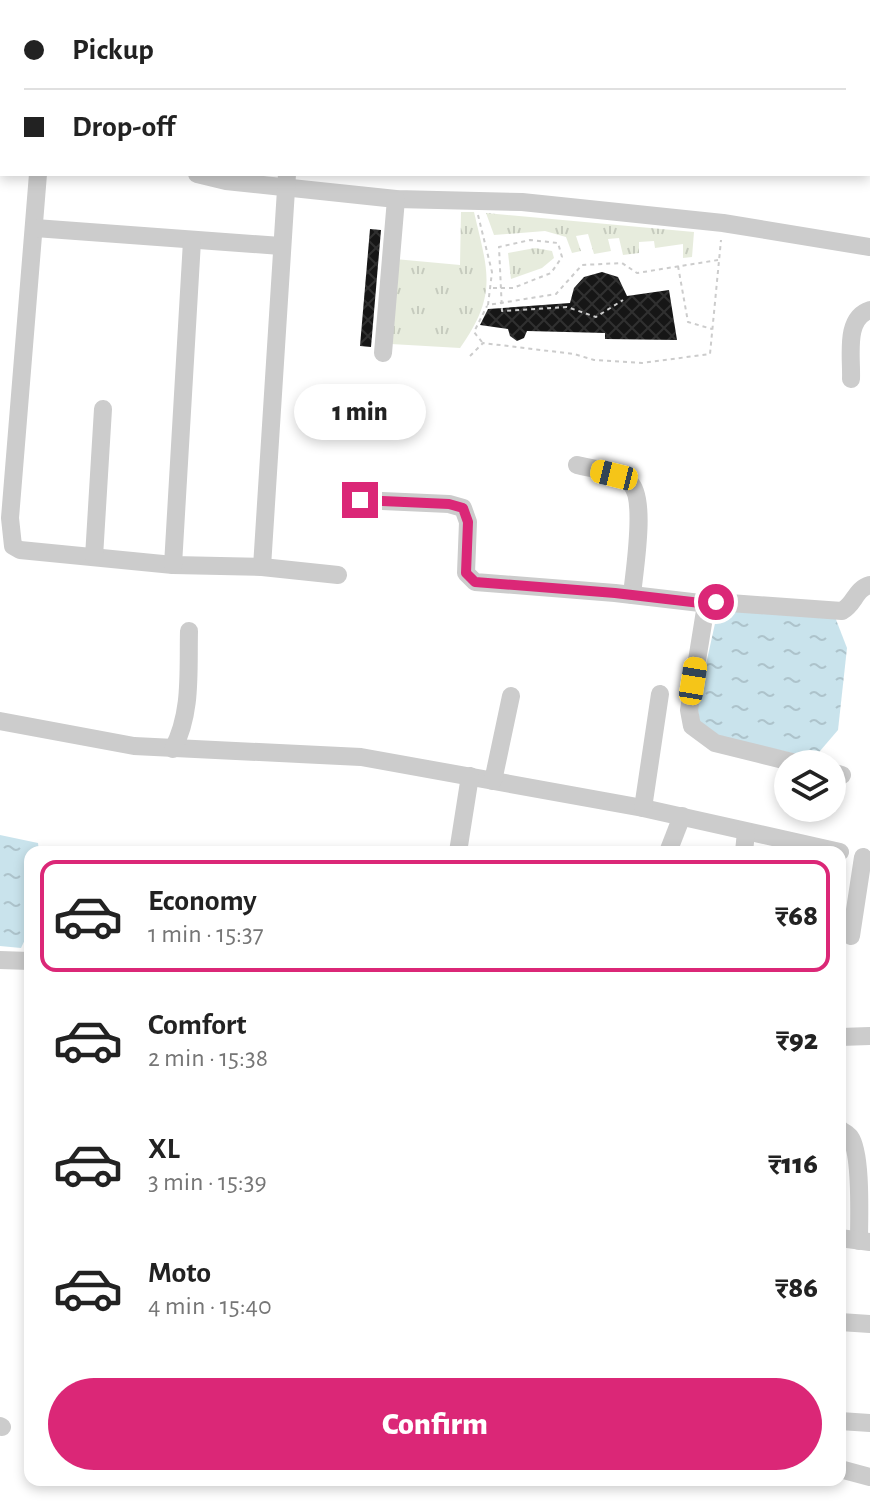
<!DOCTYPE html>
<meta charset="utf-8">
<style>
:root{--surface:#fff;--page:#f2f2f2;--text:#222;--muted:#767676;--line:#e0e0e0;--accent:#db2777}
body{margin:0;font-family:"Alegreya Sans",sans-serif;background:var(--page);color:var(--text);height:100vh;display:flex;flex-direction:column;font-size:30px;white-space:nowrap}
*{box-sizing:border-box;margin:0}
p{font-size:26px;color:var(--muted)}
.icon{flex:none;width:44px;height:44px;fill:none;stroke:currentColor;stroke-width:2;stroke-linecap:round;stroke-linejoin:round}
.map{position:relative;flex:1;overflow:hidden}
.panel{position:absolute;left:24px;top:846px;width:822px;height:640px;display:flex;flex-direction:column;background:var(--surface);border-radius:16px;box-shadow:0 4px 12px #0003}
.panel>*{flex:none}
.guide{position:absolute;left:0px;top:0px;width:870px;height:176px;box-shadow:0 4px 12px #0003;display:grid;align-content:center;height:176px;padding:0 24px;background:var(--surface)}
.controls{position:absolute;left:774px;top:750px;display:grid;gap:16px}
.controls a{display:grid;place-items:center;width:72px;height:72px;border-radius:50%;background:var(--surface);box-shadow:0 4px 12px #0003;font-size:40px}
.end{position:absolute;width:36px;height:36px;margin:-18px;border:10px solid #db2777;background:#fff;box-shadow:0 0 0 4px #fff}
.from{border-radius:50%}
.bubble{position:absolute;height:56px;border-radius:28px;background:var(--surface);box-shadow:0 4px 12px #0003;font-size:26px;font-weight:800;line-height:56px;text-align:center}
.car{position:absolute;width:24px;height:48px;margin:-24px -12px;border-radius:10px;box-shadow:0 0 6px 2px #0007;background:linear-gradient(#f5c518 24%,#345 0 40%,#f5c518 0 76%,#345 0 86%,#f5c518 0)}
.guide b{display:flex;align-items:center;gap:28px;height:76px;font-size:30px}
.guide b+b{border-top:2px solid var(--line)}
.guide i{width:20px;height:20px;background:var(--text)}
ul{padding:14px 0 0;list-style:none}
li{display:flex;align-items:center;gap:24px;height:112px;margin:0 16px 12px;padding:0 8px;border:4px solid transparent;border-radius:16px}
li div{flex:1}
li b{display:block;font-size:30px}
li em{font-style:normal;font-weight:800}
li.current{border-color:var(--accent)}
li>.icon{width:72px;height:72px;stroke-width:1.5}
.primary-button{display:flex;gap:16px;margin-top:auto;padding:16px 24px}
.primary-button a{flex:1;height:92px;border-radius:48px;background:var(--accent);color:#fff;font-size:32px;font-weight:800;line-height:92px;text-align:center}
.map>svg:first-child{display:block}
.grass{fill:url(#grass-tufts)}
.water{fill:url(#water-ripples)}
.building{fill:url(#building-cross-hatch)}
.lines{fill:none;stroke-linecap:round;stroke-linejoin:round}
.path{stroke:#ccc;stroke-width:2;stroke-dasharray:4 4;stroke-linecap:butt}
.minor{stroke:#ccc;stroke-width:18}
.route{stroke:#db2777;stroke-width:10}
</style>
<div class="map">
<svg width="870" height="1511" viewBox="0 0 870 1511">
<defs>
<pattern id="grass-tufts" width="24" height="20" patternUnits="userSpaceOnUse" patternTransform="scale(2)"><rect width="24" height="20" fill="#e7ecdd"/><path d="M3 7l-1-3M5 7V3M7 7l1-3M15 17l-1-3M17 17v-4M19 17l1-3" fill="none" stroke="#c6cbbe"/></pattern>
<pattern id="water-ripples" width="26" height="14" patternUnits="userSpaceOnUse" patternTransform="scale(2)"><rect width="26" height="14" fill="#c9e3ec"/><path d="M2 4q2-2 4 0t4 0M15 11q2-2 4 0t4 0" fill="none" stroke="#adc3cb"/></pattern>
<pattern id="building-cross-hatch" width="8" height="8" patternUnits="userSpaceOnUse" patternTransform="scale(2)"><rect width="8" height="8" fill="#161616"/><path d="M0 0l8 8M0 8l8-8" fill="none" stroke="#303030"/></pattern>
</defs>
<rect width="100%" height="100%" fill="#fff"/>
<g class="grass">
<path d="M461 212H474C488 272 498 294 460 348L391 344 395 259 460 265Z"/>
<path d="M486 213 694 232 692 257 683 258V244L655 248 654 241 639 242V253L623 255 619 238 608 239 611 251 594 254 588 234 576 236 581 251 572 253 566 237 545 231 494 235Z"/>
<path d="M535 248 552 251 554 258 542 268 511 279 508 253Z"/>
</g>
<g class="water">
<path d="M329 0H870V174L868 2Z"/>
<path d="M718 610 835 617 847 648 838 730 814 758 716 736 700 723 697 705Z"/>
<path d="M0 835 38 843 39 852H30V929L21 948 0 946Z"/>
</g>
<g class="building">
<path d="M370 229 381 230 371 347 360 346Z"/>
<path d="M602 272 618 277 627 296 669 290 677 340 605 339V333L527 331 524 338 517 341 510 336 508 329 480 325 488 309 570 303 574 288 584 277Z"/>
</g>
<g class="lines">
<g class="path">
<path d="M478 215 492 272 488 305 556 294 582 265 622 263 637 273 718 260"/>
<path d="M678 266 688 322 712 329"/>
<path d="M493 288H513L551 273 562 257 558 243 530 240 499 247 502 311 567 307 596 317 623 300"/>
<path d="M482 342 474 332 487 306"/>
<path d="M470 356 483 343 574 354 594 360 642 363 710 354 721 240"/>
</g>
<g class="minor">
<path d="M113 2 114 0"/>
<path d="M312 2 313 0"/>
<path d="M0 122 2 123"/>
<path d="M38 174 10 518 13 546 20 550 173 565 262 567 338 575"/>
<path d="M197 174 226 181 396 199 522 202 723 223 870 247"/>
<path d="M35 228 281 246"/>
<path d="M383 353 396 199"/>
<path d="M851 379C852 357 844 318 870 310"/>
<path d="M577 465C593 469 618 471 630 483 647 498 634 572 632 595"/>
<path d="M360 500 449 504 463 508 468 522 466 573 475 582 615 593 709 604"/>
<path d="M94 557 103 409"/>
<path d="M173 565 192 241"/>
<path d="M262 567 287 174"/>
<path d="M0 721 134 746 361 757 643 808 840 852"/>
<path d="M173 749C192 713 188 672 189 631"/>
<path d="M800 764 715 743 692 726 689 710 705 611 709 604 716 602 842 611C855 604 855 589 870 585"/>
<path d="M832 772 842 775"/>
<path d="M493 781 511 696"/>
<path d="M643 808 660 694"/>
<path d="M458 852 470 776"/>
<path d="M668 852 682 816"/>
<path d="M744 852 746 832"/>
<path d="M851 936 863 857"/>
<path d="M0 960 30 961"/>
<path d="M840 1037 870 1036"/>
<path d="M840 1129C843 1132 848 1134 850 1137 862 1153 859 1219 859 1241"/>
<path d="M840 1238 870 1242"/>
<path d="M840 1322 870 1324"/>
<path d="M840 1421 870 1423"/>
<path d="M0 1426 2 1427"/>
<path d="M840 1469 870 1477"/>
</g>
</g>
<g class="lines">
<path class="route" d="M360 500 449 504 463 508 468 522 466 573 475 582 615 593 709 604 716 602"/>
</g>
</svg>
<div class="controls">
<a><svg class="icon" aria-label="layers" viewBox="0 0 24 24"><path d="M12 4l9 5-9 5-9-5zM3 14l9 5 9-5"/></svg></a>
</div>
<i class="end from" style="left:716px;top:602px"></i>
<i class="end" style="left:360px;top:500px"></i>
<div class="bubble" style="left:294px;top:384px;width:132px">1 min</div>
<i class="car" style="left:614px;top:475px;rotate:284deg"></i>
<i class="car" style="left:693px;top:681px;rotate:9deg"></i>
<div class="guide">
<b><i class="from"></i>Pickup</b>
<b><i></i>Drop-off</b>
</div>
<section class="panel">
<ul>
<li class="current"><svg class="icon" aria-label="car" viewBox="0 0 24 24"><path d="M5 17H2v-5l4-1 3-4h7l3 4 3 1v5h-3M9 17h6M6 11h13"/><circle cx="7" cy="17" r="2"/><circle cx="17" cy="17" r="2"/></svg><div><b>Economy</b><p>1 min · 15:37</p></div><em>₹68</em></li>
<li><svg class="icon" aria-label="car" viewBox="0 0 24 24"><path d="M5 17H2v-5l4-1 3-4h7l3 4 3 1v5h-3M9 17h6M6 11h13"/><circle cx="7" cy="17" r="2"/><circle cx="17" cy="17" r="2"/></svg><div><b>Comfort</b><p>2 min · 15:38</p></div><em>₹92</em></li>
<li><svg class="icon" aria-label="car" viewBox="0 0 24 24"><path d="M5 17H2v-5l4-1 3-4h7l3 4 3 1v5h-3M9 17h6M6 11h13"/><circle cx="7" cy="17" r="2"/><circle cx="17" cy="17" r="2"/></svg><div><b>XL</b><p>3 min · 15:39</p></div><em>₹116</em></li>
<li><svg class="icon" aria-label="car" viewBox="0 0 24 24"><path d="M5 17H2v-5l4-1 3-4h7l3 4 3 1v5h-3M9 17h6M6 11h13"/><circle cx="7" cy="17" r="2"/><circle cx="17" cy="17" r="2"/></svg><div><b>Moto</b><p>4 min · 15:40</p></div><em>₹86</em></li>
</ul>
<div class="primary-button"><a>Confirm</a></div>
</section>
</div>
